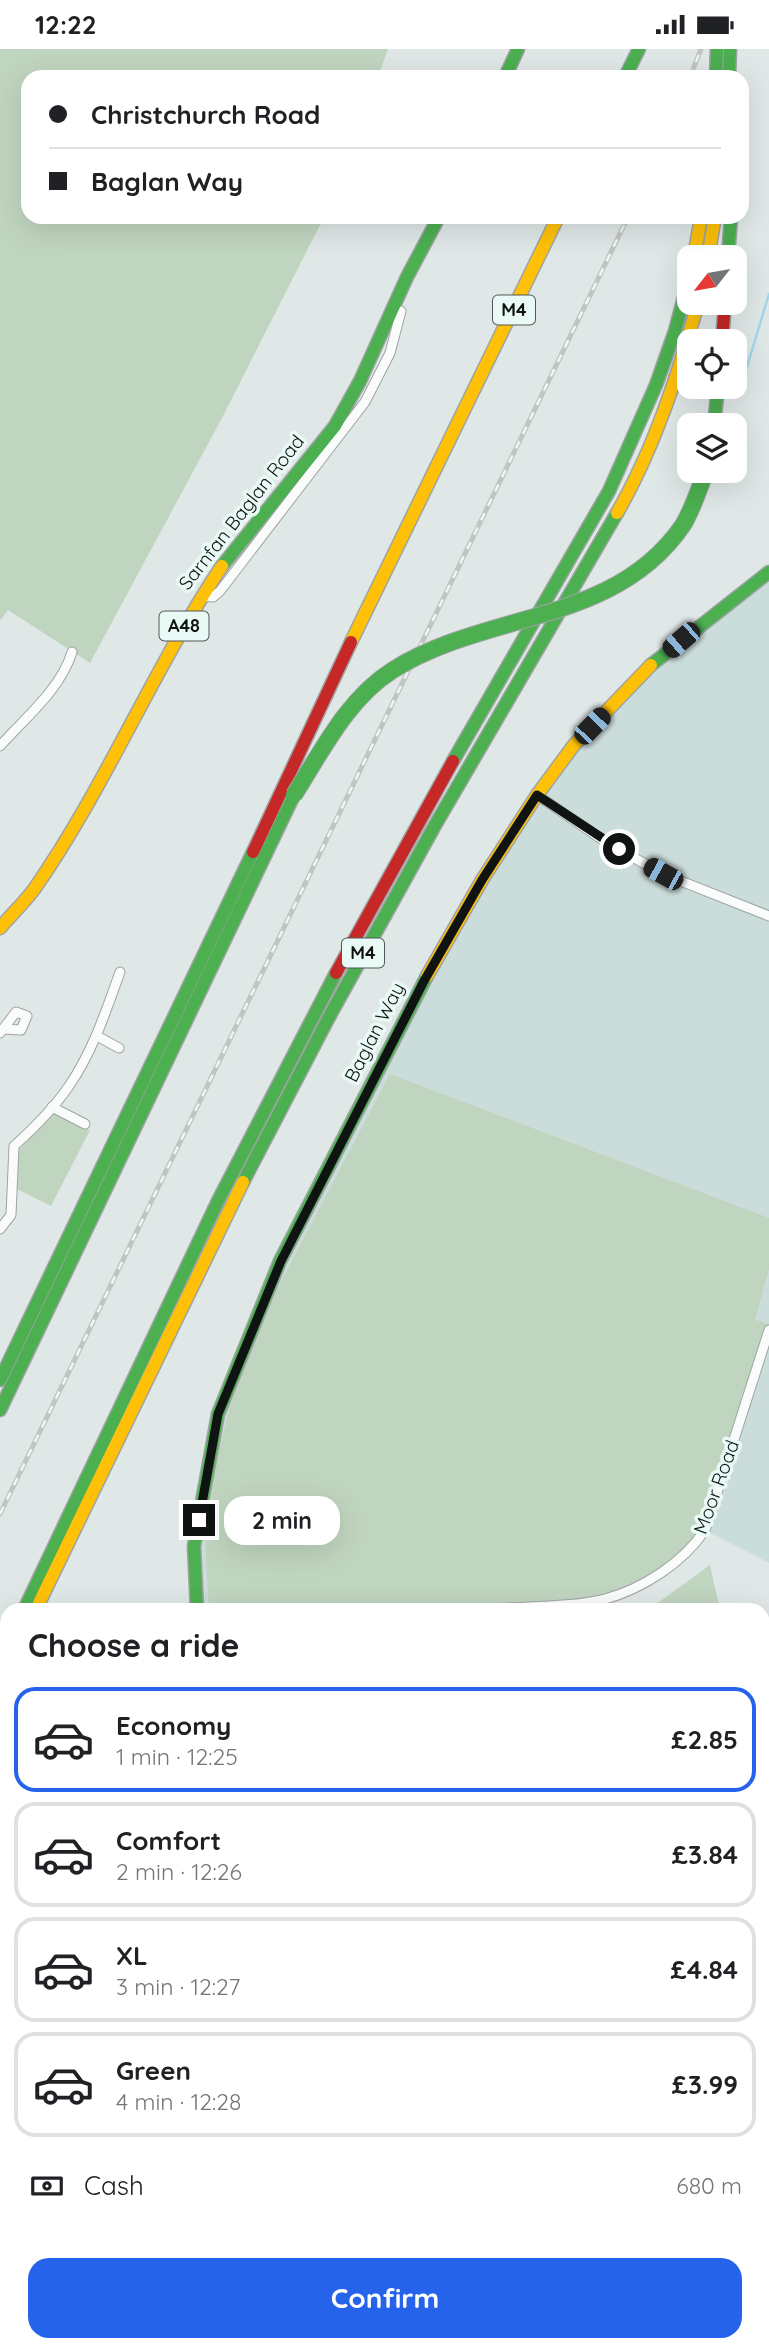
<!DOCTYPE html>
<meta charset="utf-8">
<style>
:root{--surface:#fff;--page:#f6f6f6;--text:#202124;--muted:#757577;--line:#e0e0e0;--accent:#2563eb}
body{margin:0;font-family:Quicksand,sans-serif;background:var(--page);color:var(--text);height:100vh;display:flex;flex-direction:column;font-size:26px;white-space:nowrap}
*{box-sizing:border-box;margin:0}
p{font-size:23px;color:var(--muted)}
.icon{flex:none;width:38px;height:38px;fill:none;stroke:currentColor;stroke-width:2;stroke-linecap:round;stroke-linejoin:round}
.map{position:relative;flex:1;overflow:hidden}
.sheet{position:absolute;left:0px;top:1554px;width:770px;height:749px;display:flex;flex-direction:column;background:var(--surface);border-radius:21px 21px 0 0;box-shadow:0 7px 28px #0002}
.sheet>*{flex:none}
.guide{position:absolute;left:21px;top:21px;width:728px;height:154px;border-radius:21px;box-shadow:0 7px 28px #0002;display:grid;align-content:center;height:154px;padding:0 28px;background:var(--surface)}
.needle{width:46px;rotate:239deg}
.fabs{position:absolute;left:677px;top:196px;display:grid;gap:14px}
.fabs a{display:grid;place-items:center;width:70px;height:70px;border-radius:14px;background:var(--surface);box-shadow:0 7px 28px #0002;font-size:35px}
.end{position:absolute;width:32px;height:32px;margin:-16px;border:9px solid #0f1413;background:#fff;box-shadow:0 0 0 4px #fff}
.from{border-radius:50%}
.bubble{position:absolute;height:49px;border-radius:21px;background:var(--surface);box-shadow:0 7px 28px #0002;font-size:23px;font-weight:700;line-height:49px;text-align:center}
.car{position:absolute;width:21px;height:42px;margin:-21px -10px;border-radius:9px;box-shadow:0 0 5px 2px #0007;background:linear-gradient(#222 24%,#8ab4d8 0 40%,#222 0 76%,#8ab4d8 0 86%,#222 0)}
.guide b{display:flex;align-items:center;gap:24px;height:66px;font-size:26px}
.guide b+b{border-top:2px solid var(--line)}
.guide i{width:18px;height:18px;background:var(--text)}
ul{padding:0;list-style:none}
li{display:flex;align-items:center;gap:21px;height:105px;margin:0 14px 10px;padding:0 14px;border:4px solid var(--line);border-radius:21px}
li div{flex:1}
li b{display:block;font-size:26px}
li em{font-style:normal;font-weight:700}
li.selected{border-color:var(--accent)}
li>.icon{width:63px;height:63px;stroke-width:1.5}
h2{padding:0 28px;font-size:32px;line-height:84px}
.pay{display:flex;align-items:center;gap:18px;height:77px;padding:0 28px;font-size:26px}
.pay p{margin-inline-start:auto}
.primary-button{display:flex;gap:14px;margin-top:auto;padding:14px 28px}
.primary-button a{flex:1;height:80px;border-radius:21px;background:var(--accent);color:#fff;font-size:28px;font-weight:700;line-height:80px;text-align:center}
.status{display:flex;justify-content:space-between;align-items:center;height:49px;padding:0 35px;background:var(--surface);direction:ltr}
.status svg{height:19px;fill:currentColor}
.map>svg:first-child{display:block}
.built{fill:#cbddda}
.green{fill:#c0d5bf}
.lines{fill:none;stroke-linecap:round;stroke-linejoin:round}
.stream{stroke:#a3d6ee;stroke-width:2.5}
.street-casing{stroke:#9ea4a3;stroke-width:11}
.fast-casing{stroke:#9ea4a3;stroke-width:15}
.slow-casing{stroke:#9ea4a3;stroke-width:15}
.jam-casing{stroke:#9ea4a3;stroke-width:15}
.street{stroke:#fafcfb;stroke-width:9}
.fast{stroke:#4caf50;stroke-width:12}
.slow{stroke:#ffc107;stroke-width:12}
.jam{stroke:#c62828;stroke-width:12}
.rail-casing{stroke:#c1c4c3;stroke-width:5}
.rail{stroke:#e9f9f6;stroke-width:2.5;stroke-dasharray:8;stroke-linecap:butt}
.fast-bridge-casing{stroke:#9ea4a3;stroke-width:18;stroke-linecap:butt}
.fast-bridge{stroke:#4caf50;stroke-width:16}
.route{stroke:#0f1413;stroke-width:9}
.labels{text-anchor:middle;stroke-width:7;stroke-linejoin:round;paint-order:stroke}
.shield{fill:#e9f9f6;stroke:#505957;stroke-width:2}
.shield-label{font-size:18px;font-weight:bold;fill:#0f1413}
.street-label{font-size:19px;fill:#0f1413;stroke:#e9f9f6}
</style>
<div class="status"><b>12:22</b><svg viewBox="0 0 49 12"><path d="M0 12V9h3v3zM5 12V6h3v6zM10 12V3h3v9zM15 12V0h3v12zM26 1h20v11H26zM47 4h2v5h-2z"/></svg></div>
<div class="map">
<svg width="769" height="2303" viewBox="0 0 769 2303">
<rect width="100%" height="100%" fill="#e0e8e7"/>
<g class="built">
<path d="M769 523V1514L705 1481 481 1561H197L194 1497 218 1365 280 1212 424 932 537 746 648 619Z"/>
<path d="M0 2122 7 2124V2296H137L135 2303H0Z"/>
<path d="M769 2193V2303H617L627 2296H763V2196Z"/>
<path d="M171 2296H575L565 2303H172Z"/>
</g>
<g class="green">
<path d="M0 0H388L378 28H28V168H324L222 369 90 614 8 561 0 572Z"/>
<path d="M390 1025 769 1169V1220L755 1271 769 1275V1281L705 1481 666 1519 606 1550 481 1561H209L205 1489 216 1414 231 1353 277 1240Z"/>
<path d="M54 1063 90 1081 51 1157 17 1140V1103Z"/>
<path d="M710 1516 720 1561H648Z"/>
</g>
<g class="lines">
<path class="stream" d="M742 334 769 245"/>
<defs>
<g id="street">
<path d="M202 547 213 548 220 542 365 353 390 304 401 262"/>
<path d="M0 697C25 669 61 640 72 603"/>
<path d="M537 746 606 793 663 825 769 867"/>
<path d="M0 984 16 963 27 967 21 981 3 980"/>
<path d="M97 987 119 999"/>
<path d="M52 1058 85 1075"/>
<path d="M0 1180 11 1166 14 1097C34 1079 54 1059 69 1037 93 1002 106 962 120 923"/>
<path d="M481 1561C520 1557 568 1559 605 1550 642 1540 683 1514 705 1481L769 1281"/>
<path d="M763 1679 769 1678"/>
<path d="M763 1771H769"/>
<path d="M0 1860 7 1865"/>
<path d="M763 1860 769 1861"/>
<path d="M0 1880 7 1874"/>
<path d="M763 1978 769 1977"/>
<path d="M0 2027 7 2018"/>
<path d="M0 2061 7 2062"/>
<path d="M303 2296 325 2303"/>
<path d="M403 2303 413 2296"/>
</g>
<g id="fast">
<path d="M505 28 518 0"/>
<path d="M625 28 639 0"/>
<path d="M716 28 717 0"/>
<path d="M729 28 730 0"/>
<path d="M728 208 731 168"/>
<path d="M714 376 718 338"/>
<path d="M222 517 335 377 360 332 407 228 439 168"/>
<path d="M651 616 769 523"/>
<path d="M453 712 609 442 656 336 675 282 690 226"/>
<path d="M243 1133 329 968 434 778 617 464"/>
<path d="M0 1331 253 803"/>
<path d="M0 1361 294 746"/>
<path d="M24 1561 218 1152 336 924"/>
<path d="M197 1561 194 1497 218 1365 280 1212 427 927"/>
<path d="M0 1635 7 1620"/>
<path d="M763 2081 769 2079"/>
<path d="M0 2089 7 2091"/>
<path d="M0 2112 7 2114"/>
<path d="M763 2126V2148"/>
<path d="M763 2126 769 2107"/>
<path d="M121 2303 138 2297 154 2303"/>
</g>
<g id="slow">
<path d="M694 208 701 168"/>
<path d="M708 208 715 168"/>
<path d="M617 464C654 400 678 326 698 254"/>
<path d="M351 593 558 168"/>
<path d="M0 879C11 866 25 853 35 839 106 737 153 620 222 517"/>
<path d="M427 927 482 831 537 746 574 696 651 616"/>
<path d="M39 1554 243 1133"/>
<path d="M763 2052 769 2051"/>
</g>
<g id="jam">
<path d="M722 292 725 254"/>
<path d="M253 803 351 593"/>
<path d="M336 924 453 712"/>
<path d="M0 1611 7 1596"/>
<path d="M763 2168 769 2165"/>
</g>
</defs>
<use href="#street" class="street-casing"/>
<use href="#fast" class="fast-casing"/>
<use href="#slow" class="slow-casing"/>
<use href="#jam" class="jam-casing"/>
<use href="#street" class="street"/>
<use href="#fast" class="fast"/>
<use href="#slow" class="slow"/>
<use href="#jam" class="jam"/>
<defs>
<g id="rail">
<path d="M690 28 701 0"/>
<path d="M0 1465 628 168"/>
</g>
</defs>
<use href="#rail" class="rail-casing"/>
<use href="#rail" class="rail"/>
<defs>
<path id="fast-bridge" d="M294 746C322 702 347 650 393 621 486 562 615 576 683 476 693 460 699 439 706 422"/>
</defs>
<use href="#fast-bridge" class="fast-bridge-casing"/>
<use href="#fast-bridge" class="fast-bridge"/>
</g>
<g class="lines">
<path class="route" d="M199 1471 218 1365 281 1212 424 932 482 831 537 746 619 800"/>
</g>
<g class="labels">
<g class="shield">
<rect x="493" y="246.5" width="42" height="29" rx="5"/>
<rect x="159.5" y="562.5" width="49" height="29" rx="5"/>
<rect x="342" y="889.5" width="42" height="29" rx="5"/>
</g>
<g class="shield-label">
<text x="514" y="267">M4</text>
<text x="184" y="583">A48</text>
<text x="363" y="910">M4</text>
</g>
<g class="street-label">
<text transform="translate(241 463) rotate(-52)" y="7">Sarnfan Baglan Road</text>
<text transform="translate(374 983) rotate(-63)" y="7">Baglan Way</text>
<text transform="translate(716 1438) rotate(-70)" y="7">Moor Road</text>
</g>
</g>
</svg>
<div class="fabs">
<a><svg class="needle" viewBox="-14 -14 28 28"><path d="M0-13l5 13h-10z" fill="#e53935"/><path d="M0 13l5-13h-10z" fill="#757577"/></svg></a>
<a><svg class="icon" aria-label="locate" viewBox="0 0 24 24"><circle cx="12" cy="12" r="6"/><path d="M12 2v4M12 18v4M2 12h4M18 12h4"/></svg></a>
<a><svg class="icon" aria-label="layers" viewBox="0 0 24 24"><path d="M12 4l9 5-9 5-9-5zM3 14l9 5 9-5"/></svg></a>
</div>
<i class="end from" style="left:619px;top:800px"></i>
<i class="end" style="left:199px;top:1471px"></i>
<div class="bubble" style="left:224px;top:1447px;width:116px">2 min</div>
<i class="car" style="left:681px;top:591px;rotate:229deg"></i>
<i class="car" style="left:592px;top:677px;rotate:44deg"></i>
<i class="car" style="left:663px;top:825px;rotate:299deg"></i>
<div class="guide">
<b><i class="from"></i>Christchurch Road</b>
<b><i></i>Baglan Way</b>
</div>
<section class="sheet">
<h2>Choose a ride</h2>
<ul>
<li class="selected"><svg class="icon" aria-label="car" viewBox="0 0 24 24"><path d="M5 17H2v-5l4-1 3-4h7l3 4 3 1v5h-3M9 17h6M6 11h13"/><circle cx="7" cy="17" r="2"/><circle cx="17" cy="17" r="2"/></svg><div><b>Economy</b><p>1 min · 12:25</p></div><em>£2.85</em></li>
<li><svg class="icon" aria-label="car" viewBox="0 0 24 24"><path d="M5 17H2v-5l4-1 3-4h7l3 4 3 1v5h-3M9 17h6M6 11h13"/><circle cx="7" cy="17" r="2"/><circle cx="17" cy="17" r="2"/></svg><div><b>Comfort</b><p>2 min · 12:26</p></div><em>£3.84</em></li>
<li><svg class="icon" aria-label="car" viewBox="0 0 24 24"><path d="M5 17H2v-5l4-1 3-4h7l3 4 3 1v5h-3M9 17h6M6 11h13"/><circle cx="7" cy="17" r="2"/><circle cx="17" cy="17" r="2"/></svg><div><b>XL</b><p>3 min · 12:27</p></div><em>£4.84</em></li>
<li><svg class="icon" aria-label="car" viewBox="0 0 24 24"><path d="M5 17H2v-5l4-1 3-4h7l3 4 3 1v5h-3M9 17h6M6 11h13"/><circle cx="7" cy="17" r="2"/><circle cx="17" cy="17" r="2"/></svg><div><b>Green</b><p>4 min · 12:28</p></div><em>£3.99</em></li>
</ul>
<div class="pay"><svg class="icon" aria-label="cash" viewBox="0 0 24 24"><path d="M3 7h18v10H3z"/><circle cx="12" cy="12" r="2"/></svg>Cash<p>680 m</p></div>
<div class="primary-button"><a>Confirm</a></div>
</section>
</div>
